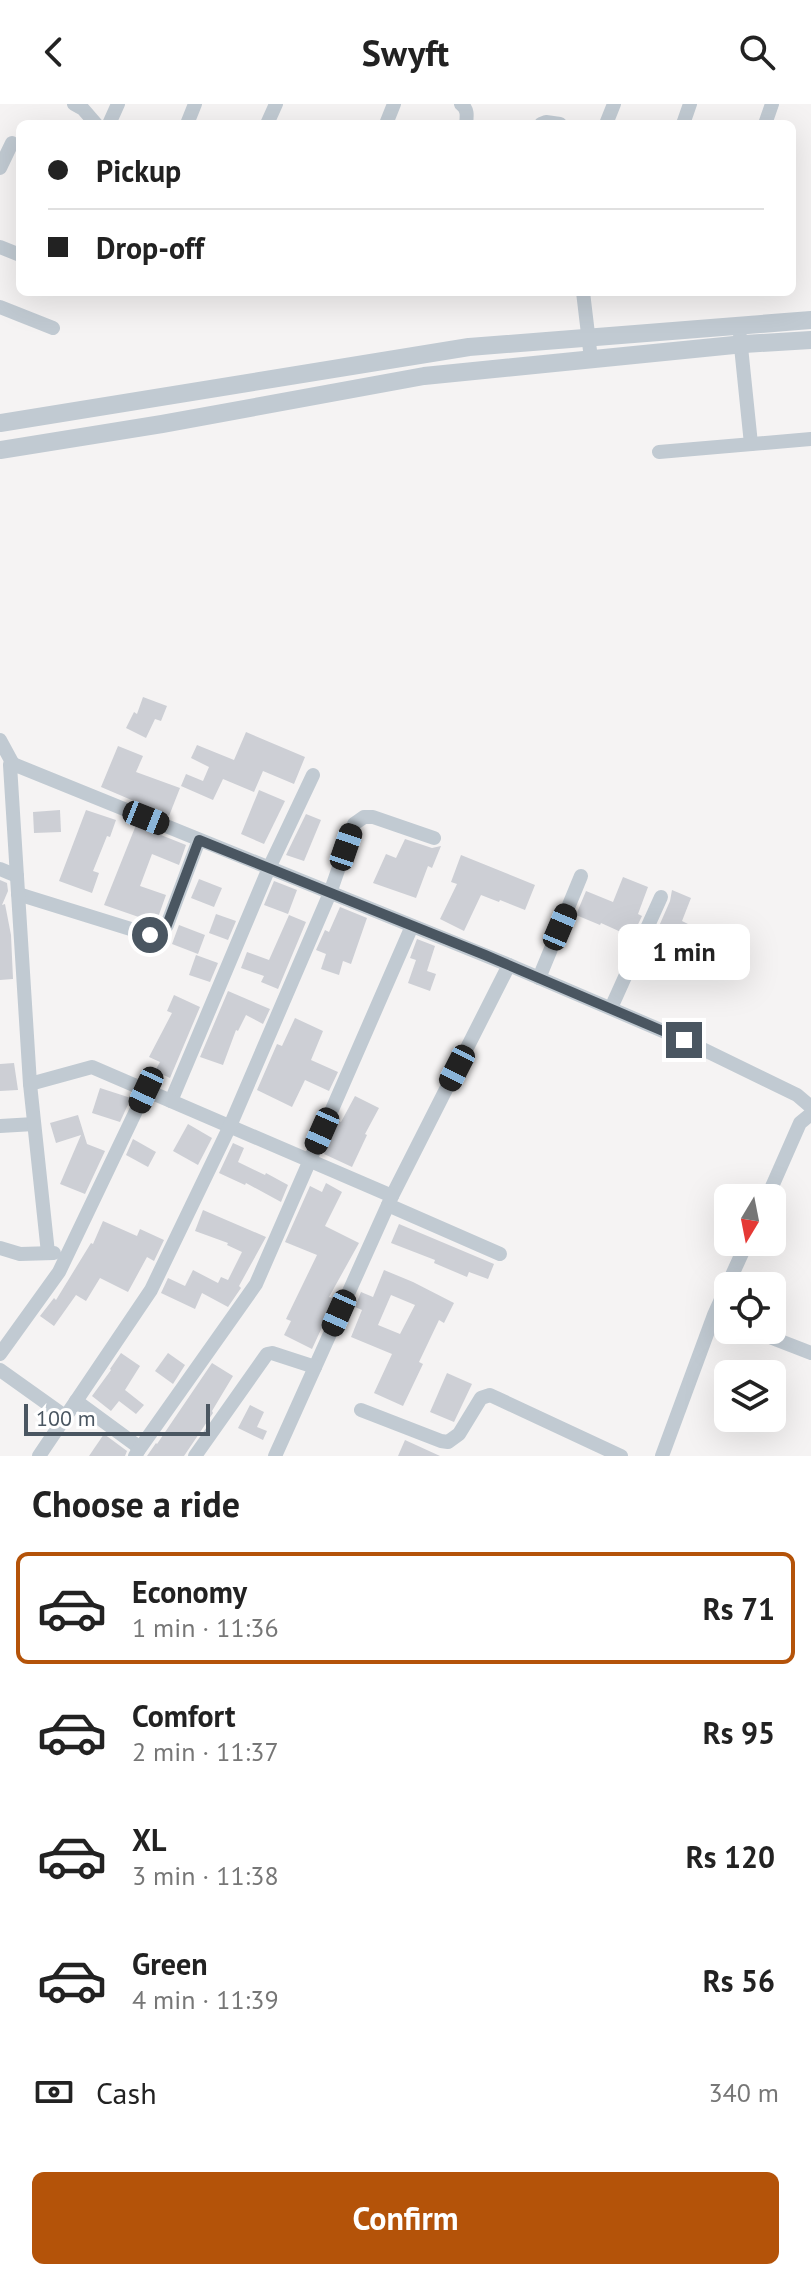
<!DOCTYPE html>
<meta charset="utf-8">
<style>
:root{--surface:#fff;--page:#f2f2f2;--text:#222;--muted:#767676;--line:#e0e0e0;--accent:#b45309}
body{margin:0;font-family:"PT Sans",sans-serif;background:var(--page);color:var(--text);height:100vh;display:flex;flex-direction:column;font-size:30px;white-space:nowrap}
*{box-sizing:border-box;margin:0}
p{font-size:26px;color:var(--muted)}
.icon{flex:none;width:44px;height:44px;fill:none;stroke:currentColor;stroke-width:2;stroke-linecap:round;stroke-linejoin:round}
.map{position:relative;height:1352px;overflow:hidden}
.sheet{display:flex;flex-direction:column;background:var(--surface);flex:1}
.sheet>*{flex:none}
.guide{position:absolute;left:16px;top:16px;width:780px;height:176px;border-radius:12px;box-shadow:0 8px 32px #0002;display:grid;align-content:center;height:176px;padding:0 32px;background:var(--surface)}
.needle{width:52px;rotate:190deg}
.controls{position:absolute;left:714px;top:1080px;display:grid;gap:16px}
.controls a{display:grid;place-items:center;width:72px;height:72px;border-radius:12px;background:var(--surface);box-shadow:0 8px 32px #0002;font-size:40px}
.scale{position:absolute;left:24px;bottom:20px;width:186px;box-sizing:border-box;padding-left:8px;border:4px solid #4a5661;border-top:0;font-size:22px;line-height:28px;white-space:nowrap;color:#4a5661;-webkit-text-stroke:6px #fff;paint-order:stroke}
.end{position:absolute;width:36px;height:36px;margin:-18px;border:10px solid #4a5661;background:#fff;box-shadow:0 0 0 4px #fff}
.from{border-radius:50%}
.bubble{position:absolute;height:56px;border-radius:12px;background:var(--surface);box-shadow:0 8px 32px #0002;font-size:26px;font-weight:700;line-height:56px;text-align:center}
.car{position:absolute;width:24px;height:48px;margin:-24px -12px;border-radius:10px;box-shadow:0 0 6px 2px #0007;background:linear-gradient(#222 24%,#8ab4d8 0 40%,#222 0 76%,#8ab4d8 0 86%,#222 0)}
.guide b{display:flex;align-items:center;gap:28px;height:76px;font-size:30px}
.guide b+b{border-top:2px solid var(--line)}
.guide i{width:20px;height:20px;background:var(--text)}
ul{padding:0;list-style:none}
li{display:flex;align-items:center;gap:24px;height:112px;margin:0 16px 12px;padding:0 16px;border:4px solid transparent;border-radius:12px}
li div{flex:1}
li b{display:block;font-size:30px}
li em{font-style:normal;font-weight:700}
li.active{border-color:var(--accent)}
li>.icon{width:72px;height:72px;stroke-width:1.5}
h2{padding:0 32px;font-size:36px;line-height:96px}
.pay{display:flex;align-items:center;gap:20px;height:88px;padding:0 32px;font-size:30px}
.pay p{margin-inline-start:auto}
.primary-button{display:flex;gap:16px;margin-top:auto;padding:16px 32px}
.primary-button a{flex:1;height:92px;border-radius:12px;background:var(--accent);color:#fff;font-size:32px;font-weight:700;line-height:92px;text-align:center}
header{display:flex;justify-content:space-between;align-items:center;height:104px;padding:0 32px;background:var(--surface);font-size:36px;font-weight:700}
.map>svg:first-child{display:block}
.building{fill:#cdcfd5;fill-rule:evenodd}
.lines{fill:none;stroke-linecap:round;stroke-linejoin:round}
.minor{stroke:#c1cad2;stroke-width:14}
.tertiary{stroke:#c1cad2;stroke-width:18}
.route{stroke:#4a5661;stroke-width:10}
</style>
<header><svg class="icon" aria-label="back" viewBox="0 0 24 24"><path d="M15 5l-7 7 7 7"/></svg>Swyft<svg class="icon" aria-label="search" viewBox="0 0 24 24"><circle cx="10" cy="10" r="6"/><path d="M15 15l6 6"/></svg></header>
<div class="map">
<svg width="811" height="1352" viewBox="0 0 811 1352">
<rect width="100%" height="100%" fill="#f5f3f3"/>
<g class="building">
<path d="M143 593 167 602 161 617 155 615 146 634 126 624 134 608 137 610Z"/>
<path d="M246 628 305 653 294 680 263 667 254 688 223 675 213 696 181 682 186 670 203 677 209 663 191 654 197 641 234 656Z"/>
<path d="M118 642 143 652 136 668 180 684 169 712 101 683Z"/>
<path d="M259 686 285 697 264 740 241 730Z"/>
<path d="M60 706 61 728 34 729 33 708Z"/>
<path d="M86 706 116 716 110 733 107 732 93 767 99 769 92 789 59 777Z"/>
<path d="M306 710 321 716 304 757 286 751Z"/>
<path d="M136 721 186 741 179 761 152 750 140 782 166 791 156 819 104 801Z"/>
<path d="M405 735 432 744 441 742 432 764 428 762 416 794 373 779 386 750 396 754Z"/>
<path d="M461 751 535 781 525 806 500 796 499 798 481 791 464 827 440 815 457 780 451 778Z"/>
<path d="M623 773 648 783 638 810 642 812 632 833 601 819 600 821 576 811 586 787 613 798Z"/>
<path d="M199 775 222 784 214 803 191 794Z"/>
<path d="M0 776 7 779 8 787 2 801 5 800 11 831 13 875 0 876Z"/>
<path d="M274 777 297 786 288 810 264 801Z"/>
<path d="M672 786 691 794 682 817 688 820 672 854 649 845 670 797Z"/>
<path d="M340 803 367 814 351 860 343 857 339 871 321 865 326 850 316 846 325 826 329 828Z"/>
<path d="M216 810 236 817 228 836 209 829Z"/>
<path d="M289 811 306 818 278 885 261 878 264 872 241 864 247 848 269 856Z"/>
<path d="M179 821 205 831 198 850 172 840Z"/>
<path d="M417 835 435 842 427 867 436 870 430 887 408 879 416 856 410 854Z"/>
<path d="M196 851 218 859 210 878 189 871Z"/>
<path d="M228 887 270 905 263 920 246 911 238 927 236 926 223 961 200 953Z"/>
<path d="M174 891 200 903 170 974 155 967 160 958 149 953 172 909 167 907Z"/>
<path d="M295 914 323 927 311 956 338 968 329 987 305 976 292 1003 257 986 277 940 282 942Z"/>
<path d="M14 959 18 986 0 987V960Z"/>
<path d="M100 984 131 994 120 1018 92 1009Z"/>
<path d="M355 992 379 1004 365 1030 367 1031 352 1063 324 1050 338 1017 341 1018Z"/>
<path d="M78 1011 87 1040 105 1047 85 1090 60 1080 81 1031 56 1039 50 1019Z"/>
<path d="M188 1020 212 1034 198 1061 173 1047Z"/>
<path d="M133 1035 156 1048 148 1063 126 1051Z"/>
<path d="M233 1039 244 1044 238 1058 265 1071 266 1069 288 1081 281 1098 246 1079 245 1081 219 1069Z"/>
<path d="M326 1079 342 1088 325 1122 359 1139 329 1193 335 1195 312 1245 284 1231 291 1217 286 1215 317 1151 285 1138 310 1082 322 1088Z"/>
<path d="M203 1106 266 1133 239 1182 241 1184 228 1203 202 1189 195 1205 161 1189 168 1174 185 1182 193 1166 218 1179 221 1173 228 1176 242 1148 227 1141 228 1139 195 1127Z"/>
<path d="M103 1117 137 1132 140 1125 164 1136 154 1157 147 1153 128 1188 100 1174 86 1197 76 1191 54 1222 40 1212 54 1194 56 1196 91 1139 93 1140Z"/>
<path d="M399 1120 494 1160 488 1175 469 1168 467 1173 434 1159 435 1156 391 1139Z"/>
<path d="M384 1166 413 1178 454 1199 444 1219 439 1216 419 1258 423 1260 403 1302 374 1289 392 1250 351 1233 362 1206 355 1203 361 1188 373 1193ZM391 1191 415 1201 400 1230 378 1221Z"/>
<path d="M121 1249 140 1262 125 1286 144 1301 136 1310 119 1297 111 1307 92 1292 111 1266 110 1265Z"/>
<path d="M168 1249 185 1261 173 1280 155 1267Z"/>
<path d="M212 1259 233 1272 212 1307 213 1309 184 1352H147L156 1339 157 1340Z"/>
<path d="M447 1269 472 1280 454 1318 430 1308Z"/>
<path d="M250 1301 264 1308 257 1323 267 1327 263 1336 238 1324Z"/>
<path d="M104 1330 127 1347 125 1352H89Z"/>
<path d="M405 1336 440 1352H398Z"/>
</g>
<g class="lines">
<g class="minor">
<path d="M74 0 83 5 96 20"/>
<path d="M461 0C468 5 467 12 466 20"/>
<path d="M109 20 118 0"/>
<path d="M187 20 195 0"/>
<path d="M267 20 276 0"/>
<path d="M386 20 394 0"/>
<path d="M541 20 546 18 560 20"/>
<path d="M606 20 614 0"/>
<path d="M683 20 690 0"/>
<path d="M765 20 772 0"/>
<path d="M0 64 12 39"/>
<path d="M0 143 20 151"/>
<path d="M583 188 591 255"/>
<path d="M0 203 53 224"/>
<path d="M740 233 751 340"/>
<path d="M659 348 811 335"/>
<path d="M0 636 13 660"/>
<path d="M0 765 17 772"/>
<path d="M18 790 150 831C159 831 162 829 167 821L199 736"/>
<path d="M539 874 581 772"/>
<path d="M611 904 661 793"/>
<path d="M30 980 10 661 13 660 509 861 684 936 797 991 811 1003"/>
<path d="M171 997 269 764 313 671"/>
<path d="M0 1022 34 1020"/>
<path d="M392 1092 509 861"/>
<path d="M767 1094 800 1019 811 1010"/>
<path d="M388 1101 500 1150"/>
<path d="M0 1144 20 1150 54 1149"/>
<path d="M48 1149 30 980 92 963 392 1092 275 1352"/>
<path d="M752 1226 811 1249"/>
<path d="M0 1250 59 1168 146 986"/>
<path d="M0 1266 66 1313"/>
<path d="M76 1297 136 1341 138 1347 135 1352"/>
<path d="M361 1306 441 1337 448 1338 459 1330 481 1294 490 1291 621 1352"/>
<path d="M138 1347 256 1180 412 822"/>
<path d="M39 1352 151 1186 230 1022 330 789 354 720 364 713H373L434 734"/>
<path d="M195 1352 267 1250 272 1249 315 1263"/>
<path d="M662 1352 714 1211 747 1138"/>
</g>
<g class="tertiary">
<path d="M0 319 469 243 811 216"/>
<path d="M0 346 162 320 424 272 744 240 811 236"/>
</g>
</g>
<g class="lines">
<path class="route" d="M150 831C159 831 162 829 167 821L199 736 485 851 684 936"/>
</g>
</svg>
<div class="controls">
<a><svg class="needle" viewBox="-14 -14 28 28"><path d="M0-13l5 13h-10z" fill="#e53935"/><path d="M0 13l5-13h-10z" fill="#767676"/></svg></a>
<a><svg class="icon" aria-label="locate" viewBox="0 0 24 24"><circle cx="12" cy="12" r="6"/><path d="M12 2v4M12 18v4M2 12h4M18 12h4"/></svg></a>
<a><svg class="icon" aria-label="layers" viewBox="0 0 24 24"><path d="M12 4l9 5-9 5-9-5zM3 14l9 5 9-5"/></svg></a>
</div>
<div class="scale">100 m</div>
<i class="end from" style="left:150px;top:831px"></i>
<i class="end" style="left:684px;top:936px"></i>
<div class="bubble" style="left:618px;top:820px;width:132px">1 min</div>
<i class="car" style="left:146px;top:714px;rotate:112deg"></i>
<i class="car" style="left:346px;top:743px;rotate:19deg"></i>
<i class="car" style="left:560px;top:823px;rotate:23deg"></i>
<i class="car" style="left:457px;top:964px;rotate:207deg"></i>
<i class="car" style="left:146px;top:986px;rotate:205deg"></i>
<i class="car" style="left:322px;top:1027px;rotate:204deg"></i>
<i class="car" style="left:339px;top:1209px;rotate:204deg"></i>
<div class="guide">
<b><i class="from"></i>Pickup</b>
<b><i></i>Drop-off</b>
</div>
</div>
<section class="sheet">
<h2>Choose a ride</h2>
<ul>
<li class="active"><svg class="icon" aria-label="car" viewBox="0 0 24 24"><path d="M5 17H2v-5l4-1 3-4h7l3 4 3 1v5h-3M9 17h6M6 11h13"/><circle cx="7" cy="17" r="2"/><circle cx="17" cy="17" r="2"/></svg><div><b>Economy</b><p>1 min · 11:36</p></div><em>Rs 71</em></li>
<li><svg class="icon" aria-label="car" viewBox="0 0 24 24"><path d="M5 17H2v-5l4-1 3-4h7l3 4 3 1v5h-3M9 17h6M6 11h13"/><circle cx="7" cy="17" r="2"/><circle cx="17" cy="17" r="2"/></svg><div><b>Comfort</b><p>2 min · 11:37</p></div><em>Rs 95</em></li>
<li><svg class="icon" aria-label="car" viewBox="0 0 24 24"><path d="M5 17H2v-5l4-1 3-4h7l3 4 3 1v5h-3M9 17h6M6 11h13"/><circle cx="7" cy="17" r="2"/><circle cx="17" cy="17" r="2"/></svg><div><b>XL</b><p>3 min · 11:38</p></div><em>Rs 120</em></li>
<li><svg class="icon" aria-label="car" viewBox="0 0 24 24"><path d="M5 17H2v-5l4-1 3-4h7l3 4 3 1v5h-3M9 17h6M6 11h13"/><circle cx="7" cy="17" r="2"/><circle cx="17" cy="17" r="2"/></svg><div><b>Green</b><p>4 min · 11:39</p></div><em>Rs 56</em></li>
</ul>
<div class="pay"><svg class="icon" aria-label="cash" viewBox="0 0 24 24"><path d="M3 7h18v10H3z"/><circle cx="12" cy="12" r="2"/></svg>Cash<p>340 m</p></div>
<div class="primary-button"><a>Confirm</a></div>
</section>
